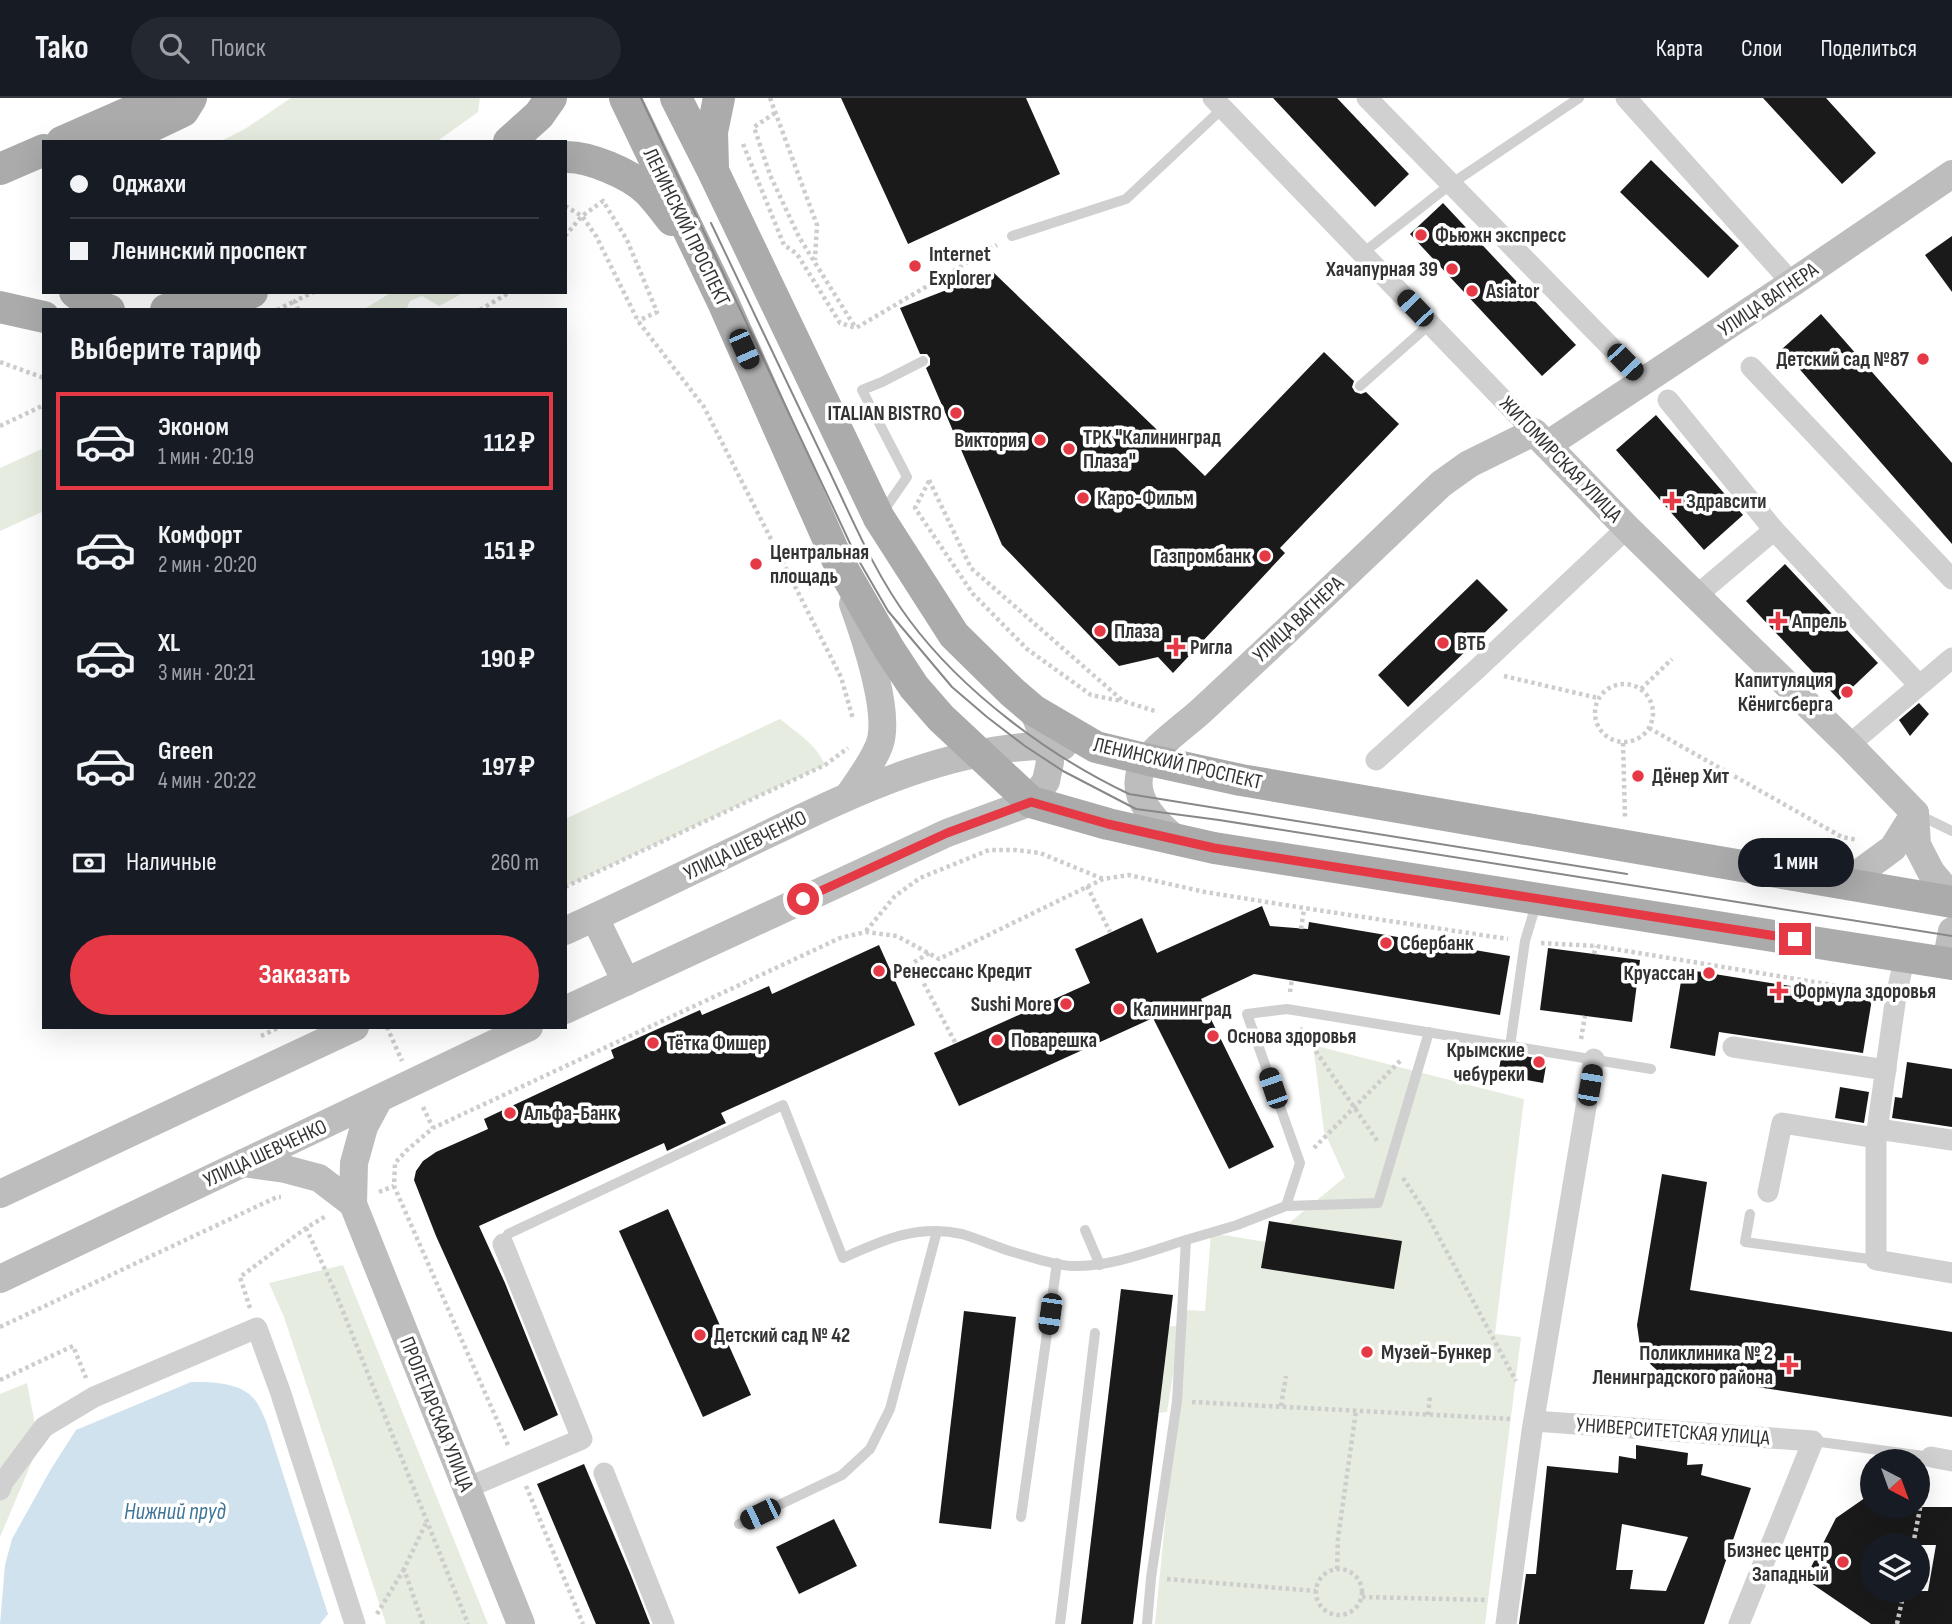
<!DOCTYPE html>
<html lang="ru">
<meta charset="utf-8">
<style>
:root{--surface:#171b24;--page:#242831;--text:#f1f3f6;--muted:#9ea1a6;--line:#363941;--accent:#e63946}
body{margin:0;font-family:"Sofia Sans Condensed",sans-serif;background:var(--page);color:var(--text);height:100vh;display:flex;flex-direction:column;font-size:26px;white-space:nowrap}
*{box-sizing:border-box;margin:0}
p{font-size:23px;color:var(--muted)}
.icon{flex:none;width:38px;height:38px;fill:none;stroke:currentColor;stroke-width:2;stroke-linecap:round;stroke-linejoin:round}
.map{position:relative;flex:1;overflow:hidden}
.panel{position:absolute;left:42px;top:210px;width:525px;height:721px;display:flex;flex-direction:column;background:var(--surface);border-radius:0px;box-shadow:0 7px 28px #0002}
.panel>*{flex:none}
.top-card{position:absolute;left:42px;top:42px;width:525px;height:154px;border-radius:0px;box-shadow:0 7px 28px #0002;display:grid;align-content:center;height:154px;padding:0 28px;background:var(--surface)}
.needle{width:46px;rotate:139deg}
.fabs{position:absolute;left:1860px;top:1351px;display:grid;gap:14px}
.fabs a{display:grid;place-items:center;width:70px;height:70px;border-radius:50%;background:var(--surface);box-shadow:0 7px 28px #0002;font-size:35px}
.end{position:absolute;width:32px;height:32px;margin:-16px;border:9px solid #e63946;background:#fff;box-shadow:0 0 0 4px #fff}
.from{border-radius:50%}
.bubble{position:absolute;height:49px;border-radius:24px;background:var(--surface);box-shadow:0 7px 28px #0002;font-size:23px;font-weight:700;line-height:49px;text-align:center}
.car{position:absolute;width:21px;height:42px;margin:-21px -10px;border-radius:9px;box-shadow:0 0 5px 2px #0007;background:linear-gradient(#222 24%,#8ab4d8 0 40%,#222 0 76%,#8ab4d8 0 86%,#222 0)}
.top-card b{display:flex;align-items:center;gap:24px;height:66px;font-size:26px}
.top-card b+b{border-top:2px solid var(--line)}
.top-card i{width:18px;height:18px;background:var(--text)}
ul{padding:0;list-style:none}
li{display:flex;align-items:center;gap:21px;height:98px;margin:0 14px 10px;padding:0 14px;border:4px solid transparent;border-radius:0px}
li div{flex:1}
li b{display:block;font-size:26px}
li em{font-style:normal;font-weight:700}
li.active{border-color:var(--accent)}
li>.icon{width:63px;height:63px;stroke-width:1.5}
h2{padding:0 28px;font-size:32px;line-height:84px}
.pay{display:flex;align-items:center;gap:18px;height:77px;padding:0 28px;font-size:26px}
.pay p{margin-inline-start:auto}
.action{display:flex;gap:14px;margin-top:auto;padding:14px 28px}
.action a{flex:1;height:80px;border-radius:42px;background:var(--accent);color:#fff;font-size:28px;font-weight:700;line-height:80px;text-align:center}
header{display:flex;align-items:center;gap:42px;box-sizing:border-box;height:98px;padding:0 35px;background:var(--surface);border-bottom:2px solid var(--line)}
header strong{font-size:33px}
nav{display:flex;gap:38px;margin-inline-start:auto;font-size:24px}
.search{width:490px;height:63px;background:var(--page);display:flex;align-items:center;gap:18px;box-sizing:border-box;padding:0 24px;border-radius:38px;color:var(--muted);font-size:26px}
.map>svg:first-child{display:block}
.green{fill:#e6ecdf}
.water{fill:#cfe2ee}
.building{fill:#1a1a1a;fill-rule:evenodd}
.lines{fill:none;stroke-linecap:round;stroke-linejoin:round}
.path{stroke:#cdcdcd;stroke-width:4.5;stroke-dasharray:3.5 3.5;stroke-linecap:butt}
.lane{stroke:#d0d0d0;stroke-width:10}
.street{stroke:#d0d0d0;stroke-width:21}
.secondary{stroke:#bdbdbd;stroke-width:28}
.primary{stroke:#ababab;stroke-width:32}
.tram{stroke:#888;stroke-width:2}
.route{stroke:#e63946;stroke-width:9}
.poi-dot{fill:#e63946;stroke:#fff;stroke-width:2.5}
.labels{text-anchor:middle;stroke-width:7;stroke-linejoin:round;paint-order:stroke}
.street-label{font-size:21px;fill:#333;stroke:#fff}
.poi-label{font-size:21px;font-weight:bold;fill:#333;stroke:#fff;text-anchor:start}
.water-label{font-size:23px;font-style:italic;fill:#3f7597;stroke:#fff}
</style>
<header>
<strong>Tako</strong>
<div class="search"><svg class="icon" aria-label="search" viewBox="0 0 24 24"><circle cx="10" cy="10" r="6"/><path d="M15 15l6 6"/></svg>Поиск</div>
<nav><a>Карта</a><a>Слои</a><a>Поделиться</a></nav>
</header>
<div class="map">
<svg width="1952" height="1526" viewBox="0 0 1952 1526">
<rect width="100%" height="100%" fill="#fff"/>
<g class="green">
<path d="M291 0H480L478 14 436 44H219L245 31Z"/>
<path d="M392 194H465L439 208 422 198 410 203 406 212H363Z"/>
<path d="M44 350V413L0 433V370Z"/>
<path d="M780 621C796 634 817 647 825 667L565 789V721Z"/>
<path d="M1313 947 1524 1001 1495 1236 1521 1239 1485 1526H1155L1186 1212 1205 1213 1211 1135 1266 1144 1345 1079 1324 1033Z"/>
<path d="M343 1167 488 1526H386L284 1219 269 1185Z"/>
<path d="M1181 1228 1167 1314 1141 1317 1149 1229Z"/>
<path d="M27 1285 39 1347 0 1439V1296Z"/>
</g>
<path class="water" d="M191 1284C212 1284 241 1284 255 1302 260 1308 263 1317 266 1323L328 1516 320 1526H0L5 1467 12 1441 51 1371 76 1332Z"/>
<g class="building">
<path d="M841 0H1026L1060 76 908 146Z"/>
<path d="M1273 0H1337L1409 76 1375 109Z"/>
<path d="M1763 0H1826L1876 55 1842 86Z"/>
<path d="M1651 62 1739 148 1708 180 1620 94Z"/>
<path d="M1443 105 1576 247 1542 278 1410 136Z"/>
<path d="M1952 138V194L1925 157Z"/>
<path d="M993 174 1205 378 1324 254 1354 283 1352 289 1355 294 1361 296 1366 294 1399 326 1280 450 1285 455 1173 575 1158 559 1119 568 1002 447 926 270 930 267V260L927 256H920L900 210Z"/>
<path d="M1821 216 1952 365V446L1782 251Z"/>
<path d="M1656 317 1743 417 1704 452 1616 352Z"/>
<path d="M1785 466 1878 565 1839 602 1746 503Z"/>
<path d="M1477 481 1508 512 1408 609 1378 577Z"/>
<path d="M1919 605 1929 616 1910 638 1899 622Z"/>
<path d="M1262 808 1270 828 1308 831 1309 824 1510 858 1500 917 1254 876 1201 901 1274 1049 1229 1071 1153 920 959 1008 934 955 1090 885 1075 851 1142 820 1157 855Z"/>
<path d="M879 847 915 927 721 1015 726 1025 667 1053 664 1045 479 1128 505 1185 558 1317 524 1333 436 1138 414 1082 416 1073 423 1063 436 1054 488 1031 484 1021 614 960 611 952 700 912 702 917 769 888 772 896Z"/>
<path d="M1548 850 1640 862 1632 924 1540 912Z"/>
<path d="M1683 871 1872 901 1863 955 1719 934 1715 958 1670 950Z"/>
<path d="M1502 954 1547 962 1543 985 1498 977Z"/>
<path d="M1907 964 1952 971V1029L1892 1020 1895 999 1902 1000Z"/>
<path d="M1840 989 1869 994 1864 1025 1835 1020Z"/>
<path d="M1662 1076 1707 1084 1690 1192 1952 1234V1319L1659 1274 1647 1263 1640 1248 1637 1227Z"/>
<path d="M668 1111 751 1297 703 1319 619 1133Z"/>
<path d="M1269 1123 1402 1143 1394 1191 1261 1170Z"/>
<path d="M1121 1191 1173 1197 1133 1526H1081Z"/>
<path d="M964 1213 1016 1219 991 1431 939 1425Z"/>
<path d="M1636 1347 1688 1355 1687 1367 1703 1366 1701 1377 1751 1390 1704 1526H1519L1526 1476H1536L1547 1368 1618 1375 1619 1358 1636 1361ZM1622 1426 1688 1439 1666 1493 1630 1491 1633 1472H1616Z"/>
<path d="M584 1366 630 1475 650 1526H596L537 1386Z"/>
<path d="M1872 1395V1409H1952V1526H1871L1805 1481 1836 1420ZM1872 1447H1936L1928 1493H1872Z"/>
<path d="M834 1421 857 1468 799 1496 776 1449Z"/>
</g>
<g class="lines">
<g class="path">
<path d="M770 0 817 127 815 162"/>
<path d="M775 15 754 29 770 77 799 139 855 229"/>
<path d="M743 46 784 147 797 156 840 225 856 230 997 147"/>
<path d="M565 108 582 118 596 138 638 223 704 309 841 579 853 621"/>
<path d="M565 138 582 118 603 103 627 142 657 214 638 223"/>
<path d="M277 212 295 203"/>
<path d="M298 212 295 203 314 194"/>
<path d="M480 212 510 194"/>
<path d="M0 264 44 280"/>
<path d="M0 328 44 307"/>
<path d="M929 382 971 470 1123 603 1158 614"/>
<path d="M929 383 915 410 973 496 1027 551 1091 597 1121 603"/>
<path d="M1504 578 1598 600"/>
<circle cx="1624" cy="615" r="29"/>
<path d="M1641 591 1672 561"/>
<path d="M1649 630 1842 739 1858 742"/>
<path d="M1623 645 1625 719"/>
<path d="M1087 788 1110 834"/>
<path d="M565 789 825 667 848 650"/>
<path d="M1301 831 1304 811"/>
<path d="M866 833 895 798 920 780 989 752H1016L1040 755 1103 781"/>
<path d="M1541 845 1596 848 1875 894"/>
<path d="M929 855 913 865 956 946"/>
<path d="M1594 856 1596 848"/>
<path d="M1290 894 1292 881"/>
<path d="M387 929 402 963"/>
<path d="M1300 930 1378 1044"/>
<path d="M261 938 280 929"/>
<path d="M1581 941 1585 918"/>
<path d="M423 1009 433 1030"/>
<path d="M1314 1050 1401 962"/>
<path d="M1403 1080 1426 1115 1516 1283"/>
<path d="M379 1094 394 1088"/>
<path d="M306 1130 334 1191 468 1526"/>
<path d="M250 1210 240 1179 306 1130 326 1118"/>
<path d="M0 1229 277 1099H281"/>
<path d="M0 1282 73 1248 86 1280"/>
<path d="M1192 1304 1512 1321"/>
<path d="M1281 1308 1286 1278"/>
<path d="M1428 1317 1430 1298"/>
<path d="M508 1347 394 1088 395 1065 406 1053 433 1030 840 840 866 834 897 838 939 861 1103 781 1129 777 1205 794 1304 810 1508 841"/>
<path d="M526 1388 583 1526"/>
<path d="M1913 1447 1926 1379"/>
<circle cx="1339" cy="1494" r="23"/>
<path d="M1337 1471 1338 1440 1356 1313"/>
<path d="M1167 1481 1316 1493"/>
<path d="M1362 1499 1487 1502"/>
<path d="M377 1516 404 1471"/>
<path d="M423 1526 404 1471 426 1425"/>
<path d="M1897 1526 1904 1493"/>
</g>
<g class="lane">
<path d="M1012 138 1126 101 1223 10"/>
<path d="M1363 155 1451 86 1579 0"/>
<path d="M1360 288 1430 226"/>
<path d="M882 415 907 379 862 292 882 284 923 263"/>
<path d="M1917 716 1952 733"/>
<path d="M1510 948 1525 843 1537 803"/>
<path d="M1286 1108 1378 1105 1429 934"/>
<path d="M1750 1116 1745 1144 1876 1162"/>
<path d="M1085 1132 1100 1167"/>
<path d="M1186 1142 1237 1127 1286 1108 1300 1065 1247 916 1287 911 1651 971"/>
<path d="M503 1146 508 1136 783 1007 843 1160C883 1142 917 1126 962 1136 979 1141 996 1149 1013 1154 1031 1159 1052 1167 1071 1168 1111 1169 1147 1154 1186 1142L1177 1303 1151 1480 1147 1526"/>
<path d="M1813 1343 1931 1359"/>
<path d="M1021 1419 1057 1165"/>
<path d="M739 1426 842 1377 870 1351 890 1311 937 1133"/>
<path d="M1060 1526 1095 1235"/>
</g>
<g class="street">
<path d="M1213 0 1534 334"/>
<path d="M1367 0 1644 283"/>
<path d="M1626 0 1792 185"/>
<path d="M1751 269 1952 481"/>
<path d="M1668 302 1774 432"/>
<path d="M1696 498 1774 432 1919 587"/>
<path d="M1849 647 1952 560"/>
<path d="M1376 662 1477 571 1627 430"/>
<path d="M1905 858 1896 898 1876 1040V1162L1952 1175"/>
<path d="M1733 949 1886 972"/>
<path d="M1878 1031 1952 1042"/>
<path d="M1768 1094 1782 1025 1876 1040"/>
<path d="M1534 1323 1813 1343 1739 1526"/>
<path d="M1931 1359 1952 1363"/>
<path d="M604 1375 664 1526"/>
<path d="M467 1390 582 1341 503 1146"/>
<path d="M0 1392 3 1384 44 1329 94 1299 257 1230 280 1293 355 1526"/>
<path d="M1506 1526 1532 1333 1594 961"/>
</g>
<g class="secondary">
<path d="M1547 347 1792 185 1952 76"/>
<path d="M849 697C859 682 875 661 880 645 890 613 865 539 853 506"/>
<path d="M1177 742C1157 726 1130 700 1141 672 1147 654 1186 627 1201 613 1282 538 1361 462 1441 386L1469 366 1534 334 1627 430 1849 647 1915 715 1917 747 1931 774 1952 799"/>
<path d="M1844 786 1893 750 1915 715"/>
<path d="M595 820 626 884"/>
<path d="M565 833C631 803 696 771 762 739 855 694 957 644 1063 648"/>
<path d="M1946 865 1952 833"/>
<path d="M565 912 947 735 1031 704 1046 683 1050 664 1047 647 1033 612"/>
<path d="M379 1001 364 1029 354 1065 353 1106 521 1526"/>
<path d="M243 1065 285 1071 319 1080 353 1106"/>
<path d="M0 1096 355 929"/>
<path d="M0 1181 529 929"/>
</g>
<g class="primary">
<path d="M625 0 723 204 837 461 889 551 914 589 941 620 1031 704 1108 726 1214 750 1952 866"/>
<path d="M676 0 713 73 879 420 954 537 1012 594 1033 612 1096 649 1145 661 1241 682 1952 804"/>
<path d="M62 44 162 0"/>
<path d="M118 44 183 13 191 0"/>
<path d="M509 44 539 17 551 0"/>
<path d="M565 59C589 58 630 76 647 92 656 101 664 112 672 122"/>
<path d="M713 69 712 34 719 0"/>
<path d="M0 71 44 52"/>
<path d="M75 194 92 207 109 212"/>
<path d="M0 209 44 219"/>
<path d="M166 212 207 194"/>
<path d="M217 212 252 194"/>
</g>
<g class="tram">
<path d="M641 0 855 456 888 513 952 589 987 619 1025 648 1063 673 1136 711 1219 722 1952 838"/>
<path d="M711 125C749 204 787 284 825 364 851 418 874 475 910 523 963 594 1049 658 1129 696L1627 776"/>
</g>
</g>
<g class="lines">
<path class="route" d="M803 801 947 735 1031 704 1108 726 1214 750 1795 841"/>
</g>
<g class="poi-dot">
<circle cx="1421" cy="137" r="7"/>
<circle cx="915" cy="168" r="7"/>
<circle cx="1452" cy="171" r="7"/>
<circle cx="1472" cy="193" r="7"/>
<circle cx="1923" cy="261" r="7"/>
<circle cx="956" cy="315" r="7"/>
<circle cx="1040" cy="342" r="7"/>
<circle cx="1069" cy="351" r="7"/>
<circle cx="1083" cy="400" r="7"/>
<path d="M1668.5 392.5h7v7h7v7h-7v7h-7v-7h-7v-7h7z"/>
<circle cx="1265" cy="458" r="7"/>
<circle cx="756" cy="466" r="7"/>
<path d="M1774.5 512.5h7v7h7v7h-7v7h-7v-7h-7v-7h7z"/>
<circle cx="1100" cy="533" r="7"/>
<circle cx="1443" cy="545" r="7"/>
<path d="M1172.5 538.5h7v7h7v7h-7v7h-7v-7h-7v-7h7z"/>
<circle cx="1847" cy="594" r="7"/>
<circle cx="1638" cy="678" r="7"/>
<circle cx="1386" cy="845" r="7"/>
<circle cx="879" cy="873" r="7"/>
<circle cx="1709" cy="875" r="7"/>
<path d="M1775.5 882.5h7v7h7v7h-7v7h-7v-7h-7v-7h7z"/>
<circle cx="1066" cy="906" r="7"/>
<circle cx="1119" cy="911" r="7"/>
<circle cx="1213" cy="938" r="7"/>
<circle cx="997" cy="942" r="7"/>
<circle cx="653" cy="945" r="7"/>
<circle cx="1539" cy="964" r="7"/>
<circle cx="510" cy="1015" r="7"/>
<circle cx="700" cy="1237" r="7"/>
<circle cx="1367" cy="1254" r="7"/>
<path d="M1785.5 1256.5h7v7h7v7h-7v7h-7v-7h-7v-7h7z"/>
<circle cx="1843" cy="1464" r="7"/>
</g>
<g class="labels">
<g class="street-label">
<text transform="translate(687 129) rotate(64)" y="7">ЛЕНИНСКИЙ ПРОСПЕКТ</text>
<text transform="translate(1768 201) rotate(-34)" y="7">УЛИЦА ВАГНЕРА</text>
<text transform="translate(1561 361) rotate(46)" y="7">ЖИТОМИРСКАЯ УЛИЦА</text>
<text transform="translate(1298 521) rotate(-43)" y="7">УЛИЦА ВАГНЕРА</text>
<text transform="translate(1178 665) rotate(13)" y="7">ЛЕНИНСКИЙ ПРОСПЕКТ</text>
<text transform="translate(745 747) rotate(-26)" y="7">УЛИЦА ШЕВЧЕНКО</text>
<text transform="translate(265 1055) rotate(-25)" y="7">УЛИЦА ШЕВЧЕНКО</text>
<text transform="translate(437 1316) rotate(68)" y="7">ПРОЛЕТАРСКАЯ УЛИЦА</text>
<text transform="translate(1673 1333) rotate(4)" y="7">УНИВЕРСИТЕТСКАЯ УЛИЦА</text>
</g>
<g class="poi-label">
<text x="1435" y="144">Фьюжн экспресс</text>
<text x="929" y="163">Internet<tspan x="929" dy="24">Explorer</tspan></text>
<text x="1438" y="178" text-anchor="end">Хачапурная 39</text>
<text x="1486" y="200">Asiator</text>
<text x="1909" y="268" text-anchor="end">Детский сад №87</text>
<text x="942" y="322" text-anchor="end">ITALIAN BISTRO</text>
<text x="1083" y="346">ТРК "Калининград<tspan x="1083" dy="24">Плаза"</tspan></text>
<text x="1026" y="349" text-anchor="end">Виктория</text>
<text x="1097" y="407">Каро-Фильм</text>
<text x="1686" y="410">Здравсити</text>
<text x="770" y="461">Центральная<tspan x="770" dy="24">площадь</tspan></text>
<text x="1251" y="465" text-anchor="end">Газпромбанк</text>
<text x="1792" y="530">Апрель</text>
<text x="1114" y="540">Плаза</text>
<text x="1457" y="552">ВТБ</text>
<text x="1190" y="556">Ригла</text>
<text x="1833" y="589" text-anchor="end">Капитуляция<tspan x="1833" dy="24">Кёнигсберга</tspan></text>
<text x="1652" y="685">Дёнер Хит</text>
<text x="1400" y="852">Сбербанк</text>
<text x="893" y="880">Ренессанс Кредит</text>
<text x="1695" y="882" text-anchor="end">Круассан</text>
<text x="1793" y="900">Формула здоровья</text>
<text x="1052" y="913" text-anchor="end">Sushi More</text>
<text x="1133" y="918">Калининград</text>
<text x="1227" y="945">Основа здоровья</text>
<text x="1011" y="949">Поварешка</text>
<text x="667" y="952">Тётка Фишер</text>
<text x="1525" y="959" text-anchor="end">Крымские<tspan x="1525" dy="24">чебуреки</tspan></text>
<text x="524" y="1022">Альфа-Банк</text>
<text x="714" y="1244">Детский сад № 42</text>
<text x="1381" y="1261">Музей-Бункер</text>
<text x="1773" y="1262" text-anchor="end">Поликлиника № 2<tspan x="1773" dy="24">Ленинградского района</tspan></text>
<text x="1829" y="1459" text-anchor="end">Бизнес центр<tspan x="1829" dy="24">Западный</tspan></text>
</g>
<g class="water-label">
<text x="175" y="1421">Нижний пруд</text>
</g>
</g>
</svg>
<div class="fabs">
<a><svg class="needle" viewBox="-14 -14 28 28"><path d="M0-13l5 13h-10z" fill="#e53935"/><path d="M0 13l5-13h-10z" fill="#9ea1a6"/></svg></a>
<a><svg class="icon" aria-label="layers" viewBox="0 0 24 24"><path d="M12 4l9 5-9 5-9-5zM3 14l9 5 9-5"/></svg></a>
</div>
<i class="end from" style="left:803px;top:801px"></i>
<i class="end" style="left:1795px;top:841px"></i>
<div class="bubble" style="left:1738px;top:740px;width:116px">1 мин</div>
<i class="car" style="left:1415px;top:210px;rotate:316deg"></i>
<i class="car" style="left:744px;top:251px;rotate:156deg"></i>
<i class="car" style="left:1625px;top:264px;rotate:136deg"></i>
<i class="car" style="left:1590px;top:987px;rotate:10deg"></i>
<i class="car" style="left:1273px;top:990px;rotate:341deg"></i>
<i class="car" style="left:1050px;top:1216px;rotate:188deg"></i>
<i class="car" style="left:760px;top:1416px;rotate:244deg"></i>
<div class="top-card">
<b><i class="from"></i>Оджахи</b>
<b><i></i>Ленинский проспект</b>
</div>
<section class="panel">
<h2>Выберите тариф</h2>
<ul>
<li class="active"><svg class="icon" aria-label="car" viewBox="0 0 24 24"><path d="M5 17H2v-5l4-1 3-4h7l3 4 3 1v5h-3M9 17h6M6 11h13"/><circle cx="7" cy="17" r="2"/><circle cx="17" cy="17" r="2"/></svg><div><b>Эконом</b><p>1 мин · 20:19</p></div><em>112 ₽</em></li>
<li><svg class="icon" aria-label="car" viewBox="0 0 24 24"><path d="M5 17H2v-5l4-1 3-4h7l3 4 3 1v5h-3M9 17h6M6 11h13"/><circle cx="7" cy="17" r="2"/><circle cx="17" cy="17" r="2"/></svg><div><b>Комфорт</b><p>2 мин · 20:20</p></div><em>151 ₽</em></li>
<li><svg class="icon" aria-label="car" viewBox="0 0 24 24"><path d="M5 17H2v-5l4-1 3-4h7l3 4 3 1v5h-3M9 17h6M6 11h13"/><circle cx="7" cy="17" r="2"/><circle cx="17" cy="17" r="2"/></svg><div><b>XL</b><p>3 мин · 20:21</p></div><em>190 ₽</em></li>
<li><svg class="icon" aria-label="car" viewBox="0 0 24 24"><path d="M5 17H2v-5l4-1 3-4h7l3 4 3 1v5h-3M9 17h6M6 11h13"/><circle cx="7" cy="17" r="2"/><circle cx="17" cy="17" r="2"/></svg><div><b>Green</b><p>4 мин · 20:22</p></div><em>197 ₽</em></li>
</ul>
<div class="pay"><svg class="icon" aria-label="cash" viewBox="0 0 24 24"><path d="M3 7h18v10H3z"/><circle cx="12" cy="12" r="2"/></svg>Наличные<p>260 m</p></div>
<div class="action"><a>Заказать</a></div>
</section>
</div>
